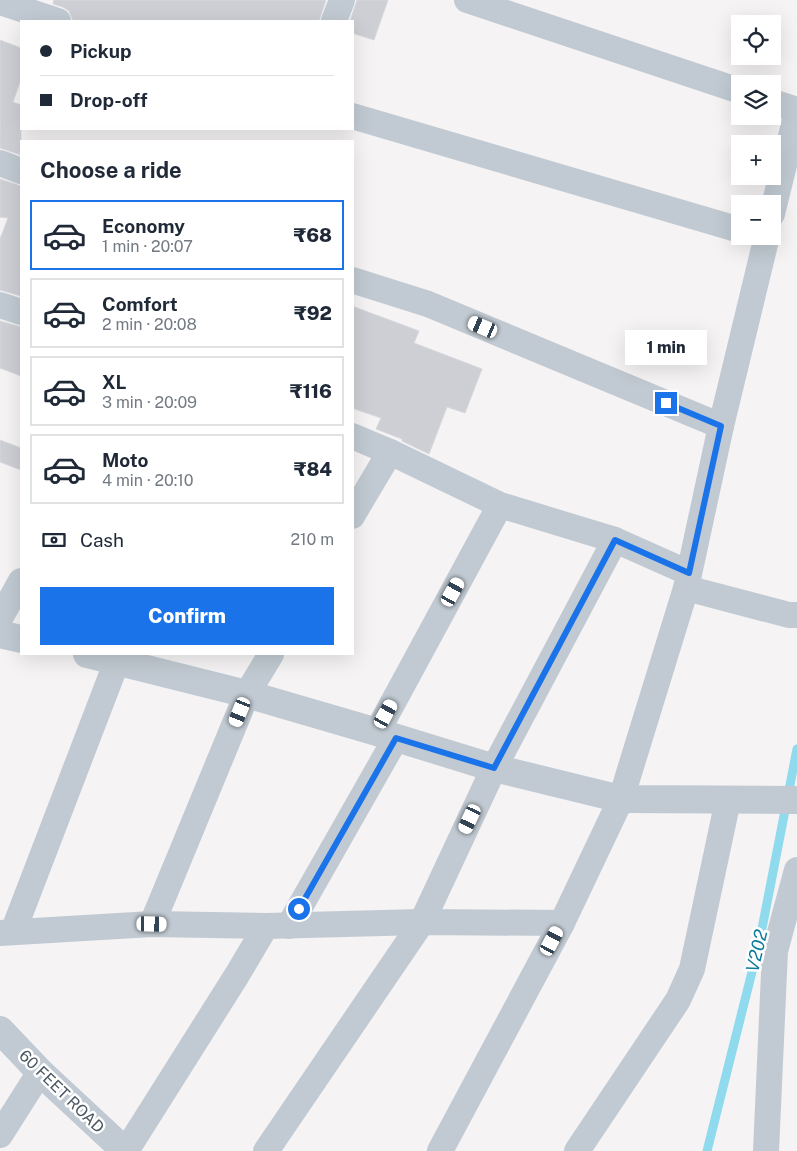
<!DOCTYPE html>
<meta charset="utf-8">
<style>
:root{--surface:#fff;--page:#f2f2f3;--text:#1f2937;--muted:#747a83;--line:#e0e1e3;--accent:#1a73e8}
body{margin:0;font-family:"Public Sans",sans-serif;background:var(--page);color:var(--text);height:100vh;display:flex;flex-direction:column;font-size:19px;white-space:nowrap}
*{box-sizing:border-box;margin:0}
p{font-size:16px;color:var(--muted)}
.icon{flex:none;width:28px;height:28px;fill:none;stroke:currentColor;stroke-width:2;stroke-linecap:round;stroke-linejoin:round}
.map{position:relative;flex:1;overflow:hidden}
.drawer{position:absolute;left:20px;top:140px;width:334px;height:515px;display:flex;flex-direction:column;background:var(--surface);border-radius:0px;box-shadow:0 5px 20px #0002}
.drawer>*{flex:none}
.top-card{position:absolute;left:20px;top:20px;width:334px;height:110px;border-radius:0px;box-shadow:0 5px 20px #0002;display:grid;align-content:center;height:110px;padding:0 20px;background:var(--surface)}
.tools{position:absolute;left:731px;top:15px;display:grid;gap:10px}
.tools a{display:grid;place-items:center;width:50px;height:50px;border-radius:0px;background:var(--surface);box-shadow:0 5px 20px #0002;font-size:25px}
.end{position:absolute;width:22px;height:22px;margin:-11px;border:6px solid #1a73e8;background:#fff;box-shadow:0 0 0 2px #fff}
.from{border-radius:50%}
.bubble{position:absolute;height:35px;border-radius:0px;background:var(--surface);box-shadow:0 5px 20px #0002;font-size:16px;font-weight:800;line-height:35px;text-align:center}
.car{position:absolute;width:15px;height:30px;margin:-15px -8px;border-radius:6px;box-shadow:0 0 4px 1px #0007;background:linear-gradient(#fff 24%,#345 0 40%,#fff 0 76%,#345 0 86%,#fff 0)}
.top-card b{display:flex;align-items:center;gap:18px;height:48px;font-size:19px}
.top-card b+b{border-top:1px solid var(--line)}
.top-card i{width:12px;height:12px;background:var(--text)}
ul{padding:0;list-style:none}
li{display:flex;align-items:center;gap:15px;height:70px;margin:0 10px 8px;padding:0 10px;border:2px solid var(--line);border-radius:0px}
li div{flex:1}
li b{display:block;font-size:19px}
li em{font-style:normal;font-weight:800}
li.current{border-color:var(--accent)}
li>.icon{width:45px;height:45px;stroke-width:1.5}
h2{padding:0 20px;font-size:22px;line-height:60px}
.pay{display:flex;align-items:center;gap:12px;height:55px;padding:0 20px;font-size:19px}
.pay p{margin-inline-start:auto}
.action{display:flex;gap:10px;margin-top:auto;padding:10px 20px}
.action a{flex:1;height:58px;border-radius:0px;background:var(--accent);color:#fff;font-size:20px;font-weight:800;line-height:58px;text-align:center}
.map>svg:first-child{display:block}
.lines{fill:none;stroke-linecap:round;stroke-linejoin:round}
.stream{stroke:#90daee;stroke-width:9}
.building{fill:#cdcfd5;stroke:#d7d9de}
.minor{stroke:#c1cad2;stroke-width:26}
.tertiary{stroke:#c1cad2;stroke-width:28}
.route{stroke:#1a73e8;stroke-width:6}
.labels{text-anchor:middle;stroke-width:5;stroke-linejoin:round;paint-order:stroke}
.street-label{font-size:16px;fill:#4a5661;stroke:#fff}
.water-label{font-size:18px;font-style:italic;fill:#0c7c9b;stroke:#fff}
</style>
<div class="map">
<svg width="797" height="1151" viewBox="0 0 797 1151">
<rect width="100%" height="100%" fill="#f5f3f3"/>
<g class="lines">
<path class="stream" d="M707 1151 759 944 797 749"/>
</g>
<g class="building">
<path d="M54 0H326L319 21H73L69 11 63 7 53 4Z"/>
<path d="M357 0H388L374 40 352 33V21H350Z"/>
<path d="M0 40 21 48V79L13 102 21 105V155L0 148Z"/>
<path d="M0 179 21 186V296L0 290V239L8 218 0 217Z"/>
<path d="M352 306 419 331 414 343 482 369 465 413 447 407 429 454 402 441V439L376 429 381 418 352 408Z"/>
<path d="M0 321 21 327V376L0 368Z"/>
<path d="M0 440 21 448V470L0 462Z"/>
</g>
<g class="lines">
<g class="minor">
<path d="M467 0 740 91"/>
<path d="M0 2 58 21"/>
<path d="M334 21 342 0"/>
<path d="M772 102 797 110"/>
<path d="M352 116 740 230"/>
<path d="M0 163 21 171"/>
<path d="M772 214 797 112"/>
<path d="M352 280 428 304 721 426"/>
<path d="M0 305 21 312"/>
<path d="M352 436 390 452 500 505 615 540 689 573"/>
<path d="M352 516 390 452"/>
<path d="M686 588 789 615H797"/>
<path d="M0 618 21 581"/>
<path d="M377 732 500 505"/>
<path d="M152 924 247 694 271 654"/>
<path d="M289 926 396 738"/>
<path d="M13 932 117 661 121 654"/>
<path d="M0 933 152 924 266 926 422 922 562 923"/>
<path d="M0 1135 40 1072"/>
<path d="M126 1151 237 975 266 926"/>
<path d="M266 1151 422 922 494 768 615 540"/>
<path d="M440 1151 562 923 621 799 686 588 721 426 767 236"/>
<path d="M577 1151 678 1000 692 969 728 800"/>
<path d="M766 1151 775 951 797 870"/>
</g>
<g class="tertiary">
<path d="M0 634 21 639"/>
<path d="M87 654 247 694 377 732 494 768 621 799 797 800"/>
<path d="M0 1030 40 1072 125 1151"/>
</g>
</g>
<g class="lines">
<path class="route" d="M299 909 396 738 494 768 615 540 689 573 721 426 666 403"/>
</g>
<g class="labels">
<g class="street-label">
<text transform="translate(62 1091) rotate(44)" y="6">60 FEET ROAD</text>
</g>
<g class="water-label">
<text transform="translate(757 951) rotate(-77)" y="6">V202</text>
</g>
</g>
</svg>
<div class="tools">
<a><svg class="icon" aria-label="locate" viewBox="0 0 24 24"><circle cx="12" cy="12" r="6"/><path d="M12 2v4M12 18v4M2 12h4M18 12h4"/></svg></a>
<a><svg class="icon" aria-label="layers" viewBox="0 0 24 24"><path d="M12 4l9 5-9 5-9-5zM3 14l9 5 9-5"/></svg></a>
<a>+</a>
<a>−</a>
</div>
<i class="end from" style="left:299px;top:909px"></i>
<i class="end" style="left:666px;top:403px"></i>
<div class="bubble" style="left:625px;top:330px;width:82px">1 min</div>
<i class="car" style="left:483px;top:327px;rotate:293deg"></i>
<i class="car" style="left:453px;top:592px;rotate:29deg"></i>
<i class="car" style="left:240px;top:712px;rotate:202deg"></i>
<i class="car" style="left:386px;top:714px;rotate:29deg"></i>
<i class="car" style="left:470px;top:819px;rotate:205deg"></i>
<i class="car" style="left:152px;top:924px;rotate:91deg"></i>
<i class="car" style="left:552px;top:941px;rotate:28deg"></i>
<div class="top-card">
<b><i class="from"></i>Pickup</b>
<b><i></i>Drop-off</b>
</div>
<section class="drawer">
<h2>Choose a ride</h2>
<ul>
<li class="current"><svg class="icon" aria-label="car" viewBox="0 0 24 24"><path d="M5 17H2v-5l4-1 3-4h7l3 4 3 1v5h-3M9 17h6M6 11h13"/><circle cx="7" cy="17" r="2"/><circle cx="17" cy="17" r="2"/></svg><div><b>Economy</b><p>1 min · 20:07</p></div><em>₹68</em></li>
<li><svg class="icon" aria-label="car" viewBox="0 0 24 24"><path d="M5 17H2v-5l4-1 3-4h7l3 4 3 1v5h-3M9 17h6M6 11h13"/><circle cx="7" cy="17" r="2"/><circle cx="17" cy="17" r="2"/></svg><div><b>Comfort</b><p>2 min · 20:08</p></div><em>₹92</em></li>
<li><svg class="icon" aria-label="car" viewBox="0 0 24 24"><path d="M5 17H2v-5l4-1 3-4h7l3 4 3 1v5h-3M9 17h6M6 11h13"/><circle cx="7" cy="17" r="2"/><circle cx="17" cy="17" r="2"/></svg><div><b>XL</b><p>3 min · 20:09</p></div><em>₹116</em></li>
<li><svg class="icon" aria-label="car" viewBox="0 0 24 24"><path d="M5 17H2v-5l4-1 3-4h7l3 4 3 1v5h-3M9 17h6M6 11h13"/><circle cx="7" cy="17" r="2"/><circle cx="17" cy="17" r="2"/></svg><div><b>Moto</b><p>4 min · 20:10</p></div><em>₹84</em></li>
</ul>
<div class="pay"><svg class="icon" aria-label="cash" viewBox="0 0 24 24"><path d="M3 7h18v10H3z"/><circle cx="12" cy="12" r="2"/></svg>Cash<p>210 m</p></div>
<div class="action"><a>Confirm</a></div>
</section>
</div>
